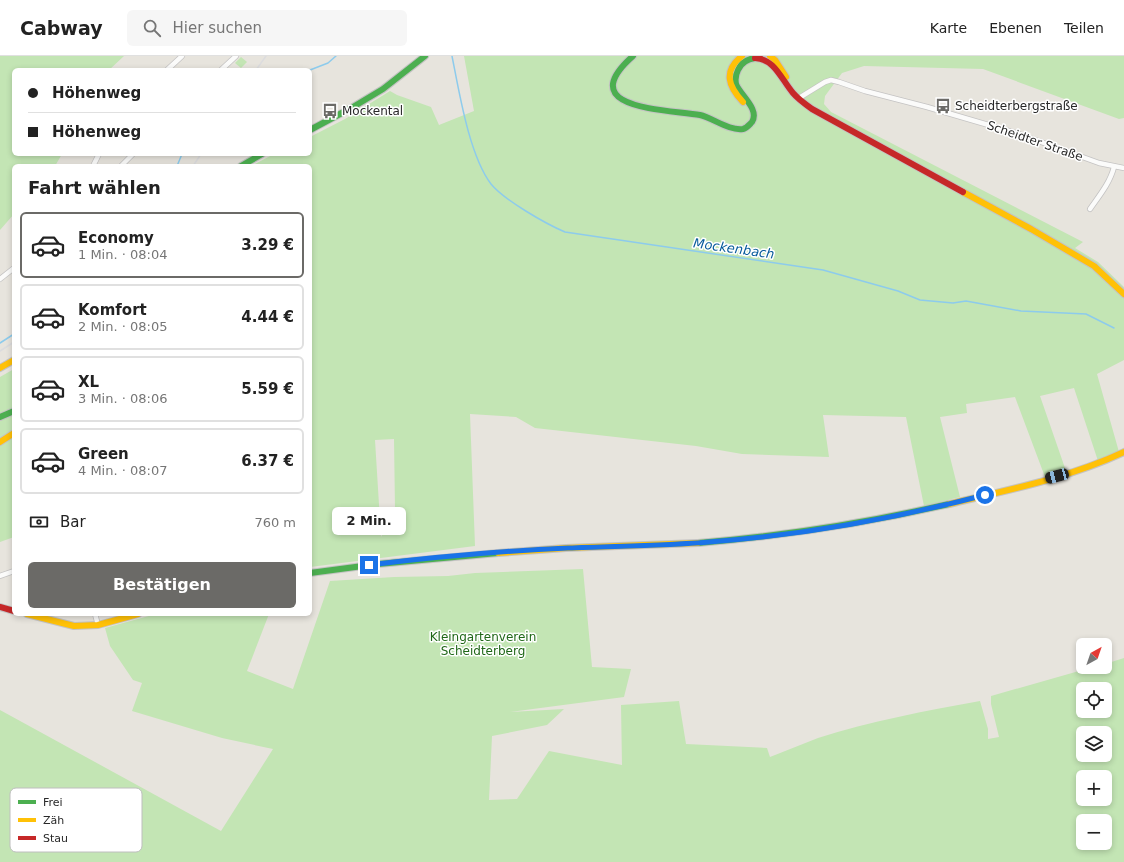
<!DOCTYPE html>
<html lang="de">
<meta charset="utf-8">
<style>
:root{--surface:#fff;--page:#f6f6f6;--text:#222;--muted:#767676;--line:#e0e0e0;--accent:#6b6a67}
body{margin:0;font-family:"DejaVu Sans",sans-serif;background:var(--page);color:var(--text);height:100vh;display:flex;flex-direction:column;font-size:15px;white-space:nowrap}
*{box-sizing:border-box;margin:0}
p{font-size:13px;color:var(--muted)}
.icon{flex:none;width:22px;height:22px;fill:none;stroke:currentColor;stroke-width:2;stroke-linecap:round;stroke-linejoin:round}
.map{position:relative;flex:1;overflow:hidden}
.side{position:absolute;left:12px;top:108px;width:300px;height:452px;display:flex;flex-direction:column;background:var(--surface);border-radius:6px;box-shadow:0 2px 6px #0003}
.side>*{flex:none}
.guide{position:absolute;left:12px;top:12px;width:300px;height:88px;border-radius:6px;box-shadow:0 2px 6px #0003;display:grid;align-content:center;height:88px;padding:0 16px;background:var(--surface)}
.needle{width:26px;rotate:40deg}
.buttons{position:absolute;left:1076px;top:582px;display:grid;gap:8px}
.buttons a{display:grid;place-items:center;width:36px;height:36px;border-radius:6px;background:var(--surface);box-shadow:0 2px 6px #0003;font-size:20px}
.end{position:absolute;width:18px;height:18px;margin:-9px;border:5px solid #1a73e8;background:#fff;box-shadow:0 0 0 2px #fff}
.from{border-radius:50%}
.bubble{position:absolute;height:28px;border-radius:6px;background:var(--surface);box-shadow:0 2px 6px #0003;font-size:13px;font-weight:600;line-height:28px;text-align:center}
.car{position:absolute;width:12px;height:24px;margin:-12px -6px;border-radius:5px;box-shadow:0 0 3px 1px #0007;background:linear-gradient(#222 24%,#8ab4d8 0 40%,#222 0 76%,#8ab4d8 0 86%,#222 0)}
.guide b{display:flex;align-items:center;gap:14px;height:38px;font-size:15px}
.guide b+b{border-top:1px solid var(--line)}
.guide i{width:10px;height:10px;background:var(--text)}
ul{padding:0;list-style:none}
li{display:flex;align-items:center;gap:12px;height:66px;margin:0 8px 6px;padding:0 8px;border:2px solid var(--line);border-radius:6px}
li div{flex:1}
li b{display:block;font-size:15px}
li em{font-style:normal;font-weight:600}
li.on{border-color:var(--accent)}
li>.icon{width:36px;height:36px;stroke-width:1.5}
h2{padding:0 16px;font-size:18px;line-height:48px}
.pay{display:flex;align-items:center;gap:10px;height:44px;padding:0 16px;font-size:15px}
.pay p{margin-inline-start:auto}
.button{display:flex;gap:8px;margin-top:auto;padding:8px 16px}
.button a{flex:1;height:46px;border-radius:6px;background:var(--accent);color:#fff;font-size:16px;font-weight:600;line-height:46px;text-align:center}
header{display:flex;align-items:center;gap:24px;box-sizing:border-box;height:56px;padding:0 20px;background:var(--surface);border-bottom:1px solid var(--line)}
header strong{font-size:19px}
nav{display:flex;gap:22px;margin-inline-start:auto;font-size:14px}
.search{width:280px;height:36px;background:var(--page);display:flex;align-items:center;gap:10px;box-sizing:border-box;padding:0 14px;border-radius:6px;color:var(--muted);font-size:15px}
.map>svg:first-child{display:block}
.green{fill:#c3e5b4;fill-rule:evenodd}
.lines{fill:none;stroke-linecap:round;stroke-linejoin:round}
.stream{stroke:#8dcbec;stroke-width:1.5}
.street-casing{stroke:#c4c3c3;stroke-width:6}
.fast-casing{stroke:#c4c3c3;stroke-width:8}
.slow-casing{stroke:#c4c3c3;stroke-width:8}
.jam-casing{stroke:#c4c3c3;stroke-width:8}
.street{stroke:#fbfbfa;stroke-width:4.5}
.fast{stroke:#4caf50;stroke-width:6}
.slow{stroke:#ffc107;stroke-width:6}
.jam{stroke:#c62828;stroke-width:6}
.rail{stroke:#dcdcde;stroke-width:1.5}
.route{stroke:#1a73e8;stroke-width:5}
.labels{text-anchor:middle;stroke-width:3;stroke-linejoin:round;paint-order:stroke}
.poi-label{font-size:12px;fill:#282828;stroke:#fff;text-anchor:start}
.street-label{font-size:12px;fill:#282828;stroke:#fff}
.park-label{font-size:12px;fill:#1f6717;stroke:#fff}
.water-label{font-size:13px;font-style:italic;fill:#085b9c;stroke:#fff}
.key{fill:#fff;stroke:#bebebe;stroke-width:1}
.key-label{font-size:11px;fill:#282828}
</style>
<header>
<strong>Cabway</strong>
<div class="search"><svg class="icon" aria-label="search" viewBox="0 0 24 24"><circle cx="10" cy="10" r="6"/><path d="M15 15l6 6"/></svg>Hier suchen</div>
<nav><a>Karte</a><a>Ebenen</a><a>Teilen</a></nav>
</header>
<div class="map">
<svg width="1124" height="806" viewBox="0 0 1124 806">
<rect width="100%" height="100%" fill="#e7e4dd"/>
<g class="green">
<path d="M0 0H124L109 14H14V98H62L55 110H14V158L0 174Z"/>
<path d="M464 0H1124V62L1119 63 983 13 864 10 842 17 825 40 824 48 831 56 1083 186 1075 192 1098 206 1124 231V304L1097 318 1119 396 1098 405 1074 332 1040 340 1066 415 1045 421 1015 341 966 348 967 357 940 361 960 441 924 450 906 361 823 359 829 401 742 398 696 390 535 372 516 361 470 358 475 490 310 511V110H251L274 98H310V81L345 63 390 35 397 39 431 51 439 69 474 55ZM394 383 395 453 381 481 375 384Z"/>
<path d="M241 1 247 6 241 12 235 7Z"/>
<path d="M14 313V481L0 486V321Z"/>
<path d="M583 513 592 611 631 613 624 641 510 656 564 653 547 669 492 680 489 744 517 743 549 695 622 709 621 649 679 645 686 688 767 692 770 701C786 695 802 688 818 682 870 665 926 655 980 645L988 673V683L999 681 991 648V640L1093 611H1105V608L1124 602V806H0V654L221 775 273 693 222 682 132 655 142 627 133 624 110 590 105 572 156 558H269L247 615 293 633 330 525 394 521 448 520 475 517ZM1083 633H1105V655H1083ZM1083 677H1105V699H1083ZM1083 721H1105V743H1083ZM1083 765H1105V787H1083Z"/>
</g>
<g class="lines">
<g class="stream">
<path d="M452 0C459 35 469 99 491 128 504 144 546 168 565 176L823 214 898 235 920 244 953 247 966 245 1021 255 1086 258 1114 272"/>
<path d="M310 14 328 7 336 0"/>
<path d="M177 110 182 98"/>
<path d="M0 287 14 278"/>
</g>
<defs>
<g id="street">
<path d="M167 14 182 0"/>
<path d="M221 14 236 0"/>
<path d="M799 42 825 26 831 24 839 26 865 35 927 51 1019 78 1099 107 1124 112"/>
<path d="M93 110 99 98"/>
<path d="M121 110 133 98"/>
<path d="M1090 153C1099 140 1110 127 1114 111"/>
<path d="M0 223 14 212"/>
<path d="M0 520 14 515"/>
<path d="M95 558 98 569"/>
</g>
<g id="fast">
<path d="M633 0C572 54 666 53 700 59 713 62 729 75 743 73 747 72 749 69 752 66 760 53 740 39 736 28 735 23 736 18 738 14 741 7 748 3 755 2"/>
<path d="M310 74 353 51 383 33 425 0"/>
<path d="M241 110 262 98"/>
<path d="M0 361 14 355"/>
<path d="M698 487C783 480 866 467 949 448"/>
<path d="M310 517 378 508 498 497"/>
</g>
<g id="slow">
<path d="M742 0C723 15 728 30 743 46"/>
<path d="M770 0 775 4 786 21"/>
<path d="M963 136 1031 173 1094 210 1124 238"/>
<path d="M0 312 14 304"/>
<path d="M0 386 14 377"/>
<path d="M949 448C1008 434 1069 422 1124 396"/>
<path d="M498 497 566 492 698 487"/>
<path d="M27 558 74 570 98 569 138 558"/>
</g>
<g id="jam">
<path d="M755 2C775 3 781 23 793 37 798 43 805 48 812 53L963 136"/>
<path d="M0 551 14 555"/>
</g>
</defs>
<use href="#street" class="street-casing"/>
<use href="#fast" class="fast-casing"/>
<use href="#slow" class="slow-casing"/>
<use href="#jam" class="jam-casing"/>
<use href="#street" class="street"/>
<use href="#fast" class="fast"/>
<use href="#slow" class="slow"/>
<use href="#jam" class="jam"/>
<g class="rail">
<path d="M256 14 266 0"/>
<path d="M193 110 201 98"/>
<path d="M0 295 14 286"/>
</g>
</g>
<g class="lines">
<path class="route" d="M369 509C435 501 502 495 568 492 615 490 662 490 709 486 803 479 893 463 985 439"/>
</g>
<defs>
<symbol id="bus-bare" viewBox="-9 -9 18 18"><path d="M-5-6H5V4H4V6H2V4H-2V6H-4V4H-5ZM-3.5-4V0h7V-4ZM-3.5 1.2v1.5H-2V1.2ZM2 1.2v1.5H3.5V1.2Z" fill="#6b6a67" stroke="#fff" stroke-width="2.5" paint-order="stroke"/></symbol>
</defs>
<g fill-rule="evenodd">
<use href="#bus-bare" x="932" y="39" width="22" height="22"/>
<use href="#bus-bare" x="319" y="44" width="22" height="22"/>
</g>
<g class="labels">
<g class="poi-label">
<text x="955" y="54">Scheidterbergstraße</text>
<text x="342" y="59">Mockental</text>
</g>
<g class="street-label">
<text transform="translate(1035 85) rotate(19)" y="4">Scheidter Straße</text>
</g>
<g class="park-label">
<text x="483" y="585">Kleingartenverein<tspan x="483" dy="14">Scheidterberg</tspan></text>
</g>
<g class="water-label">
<text transform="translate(734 192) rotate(8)" y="5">Mockenbach</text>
</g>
</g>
<rect x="10" y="732" width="132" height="64" rx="6" class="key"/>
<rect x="18" y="744" width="18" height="4" fill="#4caf50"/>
<rect x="18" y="762" width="18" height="4" fill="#ffc107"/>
<rect x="18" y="780" width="18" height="4" fill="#c62828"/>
<g class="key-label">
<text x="43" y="750">Frei</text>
<text x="43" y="768">Zäh</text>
<text x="43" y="786">Stau</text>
</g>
</svg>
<div class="buttons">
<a><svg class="needle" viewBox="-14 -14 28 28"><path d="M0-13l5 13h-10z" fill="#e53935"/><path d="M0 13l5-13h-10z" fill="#767676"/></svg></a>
<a><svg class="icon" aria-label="locate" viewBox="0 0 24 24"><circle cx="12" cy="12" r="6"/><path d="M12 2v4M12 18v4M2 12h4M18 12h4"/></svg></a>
<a><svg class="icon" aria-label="layers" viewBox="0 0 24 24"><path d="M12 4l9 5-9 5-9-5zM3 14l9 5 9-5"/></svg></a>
<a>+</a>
<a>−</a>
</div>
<i class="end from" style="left:985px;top:439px"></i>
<i class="end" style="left:369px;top:509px"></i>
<div class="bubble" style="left:332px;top:451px;width:74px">2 Min.</div>
<i class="car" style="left:1057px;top:420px;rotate:255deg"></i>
<div class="guide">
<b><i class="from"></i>Höhenweg</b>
<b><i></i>Höhenweg</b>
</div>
<section class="side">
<h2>Fahrt wählen</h2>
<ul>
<li class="on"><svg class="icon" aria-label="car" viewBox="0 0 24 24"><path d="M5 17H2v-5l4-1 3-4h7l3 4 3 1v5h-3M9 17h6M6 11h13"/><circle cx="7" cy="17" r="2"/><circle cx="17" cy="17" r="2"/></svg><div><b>Economy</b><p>1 Min. · 08:04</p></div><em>3.29 €</em></li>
<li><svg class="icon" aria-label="car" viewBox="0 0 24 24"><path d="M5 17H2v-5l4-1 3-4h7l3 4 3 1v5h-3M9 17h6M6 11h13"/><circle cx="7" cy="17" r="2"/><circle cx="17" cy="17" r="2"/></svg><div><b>Komfort</b><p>2 Min. · 08:05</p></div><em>4.44 €</em></li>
<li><svg class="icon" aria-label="car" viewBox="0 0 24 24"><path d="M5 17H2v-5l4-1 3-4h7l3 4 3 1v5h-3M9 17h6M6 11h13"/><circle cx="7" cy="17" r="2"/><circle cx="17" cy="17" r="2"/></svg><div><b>XL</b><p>3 Min. · 08:06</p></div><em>5.59 €</em></li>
<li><svg class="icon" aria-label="car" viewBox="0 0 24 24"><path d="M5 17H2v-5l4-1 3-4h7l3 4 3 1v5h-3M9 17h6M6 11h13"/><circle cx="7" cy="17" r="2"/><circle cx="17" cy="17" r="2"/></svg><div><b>Green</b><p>4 Min. · 08:07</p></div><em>6.37 €</em></li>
</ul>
<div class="pay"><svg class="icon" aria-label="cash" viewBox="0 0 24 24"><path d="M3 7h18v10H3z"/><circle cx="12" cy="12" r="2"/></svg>Bar<p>760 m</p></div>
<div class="button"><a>Bestätigen</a></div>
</section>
</div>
